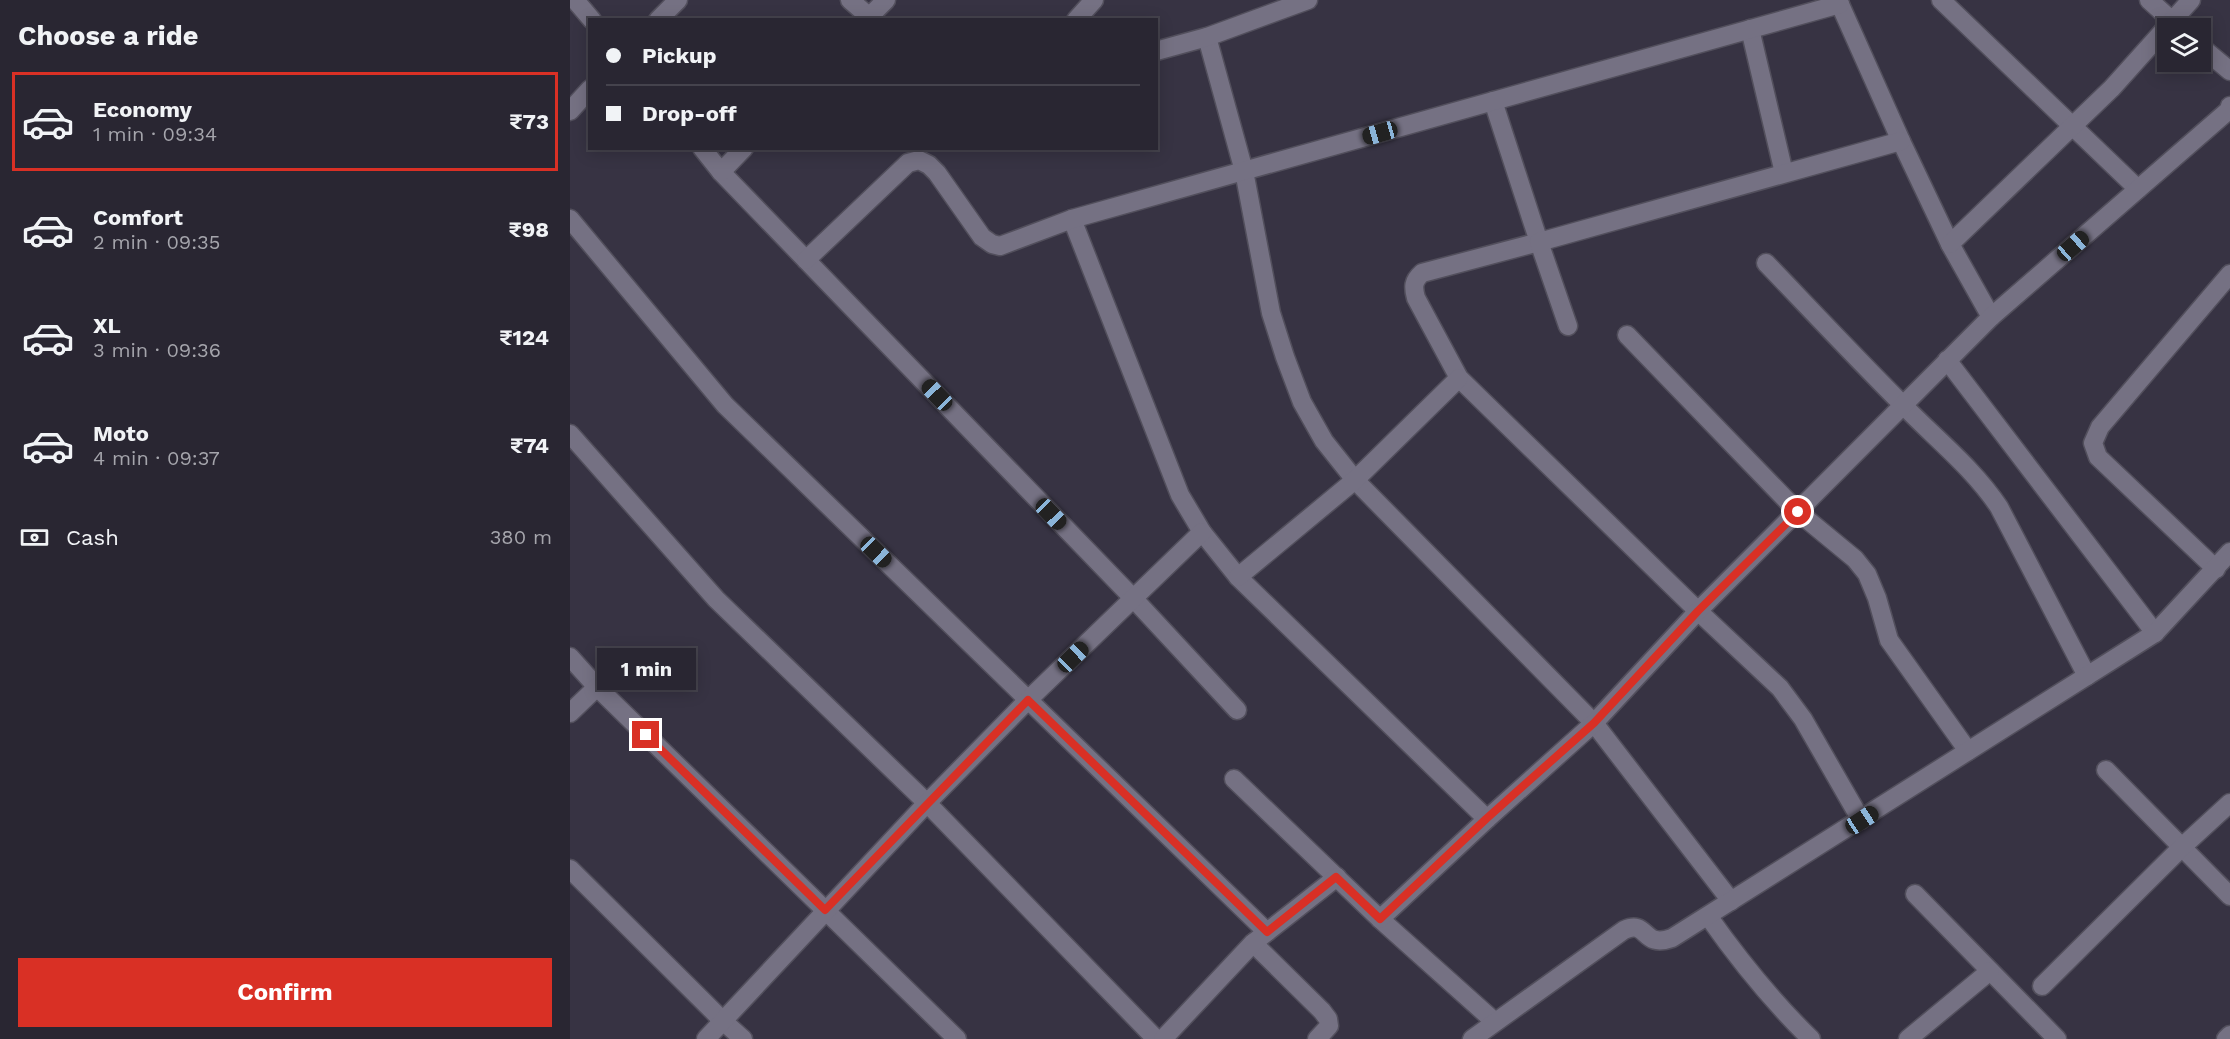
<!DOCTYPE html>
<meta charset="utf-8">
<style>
:root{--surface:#292632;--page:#312e3a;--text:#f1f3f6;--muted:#a5a5ac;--line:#45434d;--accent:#d93025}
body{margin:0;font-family:"Work Sans",sans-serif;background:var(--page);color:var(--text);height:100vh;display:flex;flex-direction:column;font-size:22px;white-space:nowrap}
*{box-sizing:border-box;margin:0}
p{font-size:20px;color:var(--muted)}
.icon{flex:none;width:33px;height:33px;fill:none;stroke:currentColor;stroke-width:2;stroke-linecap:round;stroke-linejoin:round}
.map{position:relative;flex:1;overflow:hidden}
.side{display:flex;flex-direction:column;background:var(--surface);width:570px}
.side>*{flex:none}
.hud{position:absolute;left:18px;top:18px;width:570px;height:132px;border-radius:0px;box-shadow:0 3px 15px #0003,0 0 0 2px var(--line);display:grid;align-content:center;height:132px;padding:0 18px;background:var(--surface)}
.fabs{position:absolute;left:1587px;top:18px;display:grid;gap:12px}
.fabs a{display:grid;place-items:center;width:54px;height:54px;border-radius:0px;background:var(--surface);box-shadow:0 3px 15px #0003,0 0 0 2px var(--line);font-size:30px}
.end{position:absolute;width:27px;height:27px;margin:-14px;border:8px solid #d93025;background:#fff;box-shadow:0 0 0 3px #fff}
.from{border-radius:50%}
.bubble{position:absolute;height:42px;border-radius:0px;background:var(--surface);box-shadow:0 3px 15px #0003,0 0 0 2px var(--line);font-size:20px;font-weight:700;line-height:42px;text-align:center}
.car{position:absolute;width:18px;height:36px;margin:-18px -9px;border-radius:8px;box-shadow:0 0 4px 2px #0007;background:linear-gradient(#222 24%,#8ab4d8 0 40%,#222 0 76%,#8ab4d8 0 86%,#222 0)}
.hud b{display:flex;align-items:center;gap:21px;height:57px;font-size:22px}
.hud b+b{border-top:2px solid var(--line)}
.hud i{width:15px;height:15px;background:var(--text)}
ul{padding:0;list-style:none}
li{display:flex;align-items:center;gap:18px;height:99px;margin:0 12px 9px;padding:0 6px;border:3px solid transparent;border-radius:0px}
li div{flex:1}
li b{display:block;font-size:22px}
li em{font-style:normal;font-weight:700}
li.active{border-color:var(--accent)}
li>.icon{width:54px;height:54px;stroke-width:1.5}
h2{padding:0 18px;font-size:27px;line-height:72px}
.pay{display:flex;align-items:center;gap:15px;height:66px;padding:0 18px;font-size:22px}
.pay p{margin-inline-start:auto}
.action{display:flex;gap:12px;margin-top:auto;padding:12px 18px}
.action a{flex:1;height:69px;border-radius:0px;background:var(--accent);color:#fff;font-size:24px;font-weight:700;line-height:69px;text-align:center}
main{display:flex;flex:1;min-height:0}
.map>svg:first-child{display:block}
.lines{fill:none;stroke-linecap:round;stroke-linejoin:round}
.minor-casing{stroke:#524f5c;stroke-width:21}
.minor{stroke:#757183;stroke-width:18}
.route{stroke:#d93025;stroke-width:8}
</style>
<main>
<section class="side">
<h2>Choose a ride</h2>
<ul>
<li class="active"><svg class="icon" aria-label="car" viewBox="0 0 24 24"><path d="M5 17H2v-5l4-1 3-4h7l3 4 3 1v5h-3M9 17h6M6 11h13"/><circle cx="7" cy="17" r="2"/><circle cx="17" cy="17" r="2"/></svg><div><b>Economy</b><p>1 min · 09:34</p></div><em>₹73</em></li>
<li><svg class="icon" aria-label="car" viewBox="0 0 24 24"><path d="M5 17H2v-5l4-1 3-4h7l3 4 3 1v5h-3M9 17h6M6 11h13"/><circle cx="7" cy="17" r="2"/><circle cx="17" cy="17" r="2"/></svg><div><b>Comfort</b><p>2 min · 09:35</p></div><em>₹98</em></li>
<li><svg class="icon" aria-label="car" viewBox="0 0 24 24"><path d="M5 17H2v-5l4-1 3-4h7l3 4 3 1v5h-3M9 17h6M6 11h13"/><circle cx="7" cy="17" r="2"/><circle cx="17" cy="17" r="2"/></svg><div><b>XL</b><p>3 min · 09:36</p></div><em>₹124</em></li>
<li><svg class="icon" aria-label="car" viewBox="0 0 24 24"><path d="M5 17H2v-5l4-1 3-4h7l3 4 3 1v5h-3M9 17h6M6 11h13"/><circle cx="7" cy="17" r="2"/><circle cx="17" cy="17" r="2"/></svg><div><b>Moto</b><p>4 min · 09:37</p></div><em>₹74</em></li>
</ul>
<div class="pay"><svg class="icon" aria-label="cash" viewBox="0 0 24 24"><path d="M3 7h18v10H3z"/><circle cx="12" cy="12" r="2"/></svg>Cash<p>380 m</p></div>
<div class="action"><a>Confirm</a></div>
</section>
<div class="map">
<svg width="1660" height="1039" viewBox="0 0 1660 1039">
<rect width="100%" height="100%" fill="#373343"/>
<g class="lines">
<defs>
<g id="minor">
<path d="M5 0 22 20"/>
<path d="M280 0 303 20"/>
<path d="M1268 0 1331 141 1380 244 1421 317"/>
<path d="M1371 0 1568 189"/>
<path d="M1579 0 1610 28"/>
<path d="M88 20 108 0"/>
<path d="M296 20 316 0"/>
<path d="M506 20 524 0"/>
<path d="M1180 29 1214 173"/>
<path d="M637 37 674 171 701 313 715 357 732 402 754 441 785 480 1024 723 1161 901"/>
<path d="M1630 46 1660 71"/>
<path d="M586 51 637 37 738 0"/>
<path d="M923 101 969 242 852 273C843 281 843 287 846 298L889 378 1128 611 1210 688 1233 719 1291 820"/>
<path d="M0 111 20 89"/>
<path d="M132 148 151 172 563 598 667 710"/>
<path d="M151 172 174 148"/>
<path d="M0 219 155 405 697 932"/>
<path d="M502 219 610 495 632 532 668 577 917 819"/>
<path d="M1380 244 1542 88 1621 0"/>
<path d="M236 260 338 163 349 160 359 165 367 173 412 237 422 244 430 246 502 219 1270 4"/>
<path d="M1196 263C1242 311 1287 359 1334 406 1366 439 1403 468 1429 507L1517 676"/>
<path d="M998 326 969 242 1331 141"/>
<path d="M1057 335 1228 512 1285 559 1297 574 1307 598 1319 640 1398 751"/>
<path d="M1377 360 1585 633"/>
<path d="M0 434 146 599 357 803 586 1039"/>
<path d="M1646 569 1528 457 1523 443 1530 427 1660 274"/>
<path d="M668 577 785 480 889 378"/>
<path d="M0 657 27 687"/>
<path d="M0 713 27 687 387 1039"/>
<path d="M1536 770 1660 896"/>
<path d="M664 779 810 919 925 1022"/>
<path d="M0 869 153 1021 173 1039"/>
<path d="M1345 894 1487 1039"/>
<path d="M1138 916C1169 960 1202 1001 1241 1039"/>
<path d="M810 919 917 819 1024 723 1128 611 1421 317 1659 110 1660 106"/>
<path d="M683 943 752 1011 758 1019 759 1026 747 1039"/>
<path d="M1472 986 1612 847 1660 803"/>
<path d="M136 1039 357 803 458 700 632 532"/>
<path d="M593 1039 683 943 767 877"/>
<path d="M902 1039 1054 930C1079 919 1071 949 1102 938L1585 633 1660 552"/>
<path d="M1338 1039 1420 971"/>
<path d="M1656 1039 1660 1035"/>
</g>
</defs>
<use href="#minor" class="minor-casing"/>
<use href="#minor" class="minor"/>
</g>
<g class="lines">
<path class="route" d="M76 735 255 910 458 700 697 932 766 877 810 919 916 819 1024 723 1128 611 1228 512"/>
</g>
</svg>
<div class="fabs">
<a><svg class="icon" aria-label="layers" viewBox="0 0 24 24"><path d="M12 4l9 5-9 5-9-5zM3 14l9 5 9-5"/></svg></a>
</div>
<i class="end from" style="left:1228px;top:512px"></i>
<i class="end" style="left:76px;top:735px"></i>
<div class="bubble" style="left:27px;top:648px;width:99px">1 min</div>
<i class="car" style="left:810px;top:133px;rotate:254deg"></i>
<i class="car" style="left:1503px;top:246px;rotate:49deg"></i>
<i class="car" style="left:367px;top:395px;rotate:316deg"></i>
<i class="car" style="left:481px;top:514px;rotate:136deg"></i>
<i class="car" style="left:306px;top:552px;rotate:134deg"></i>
<i class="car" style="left:503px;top:657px;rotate:46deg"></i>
<i class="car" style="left:1292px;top:820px;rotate:57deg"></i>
<div class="hud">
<b><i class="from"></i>Pickup</b>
<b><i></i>Drop-off</b>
</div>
</div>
</main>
